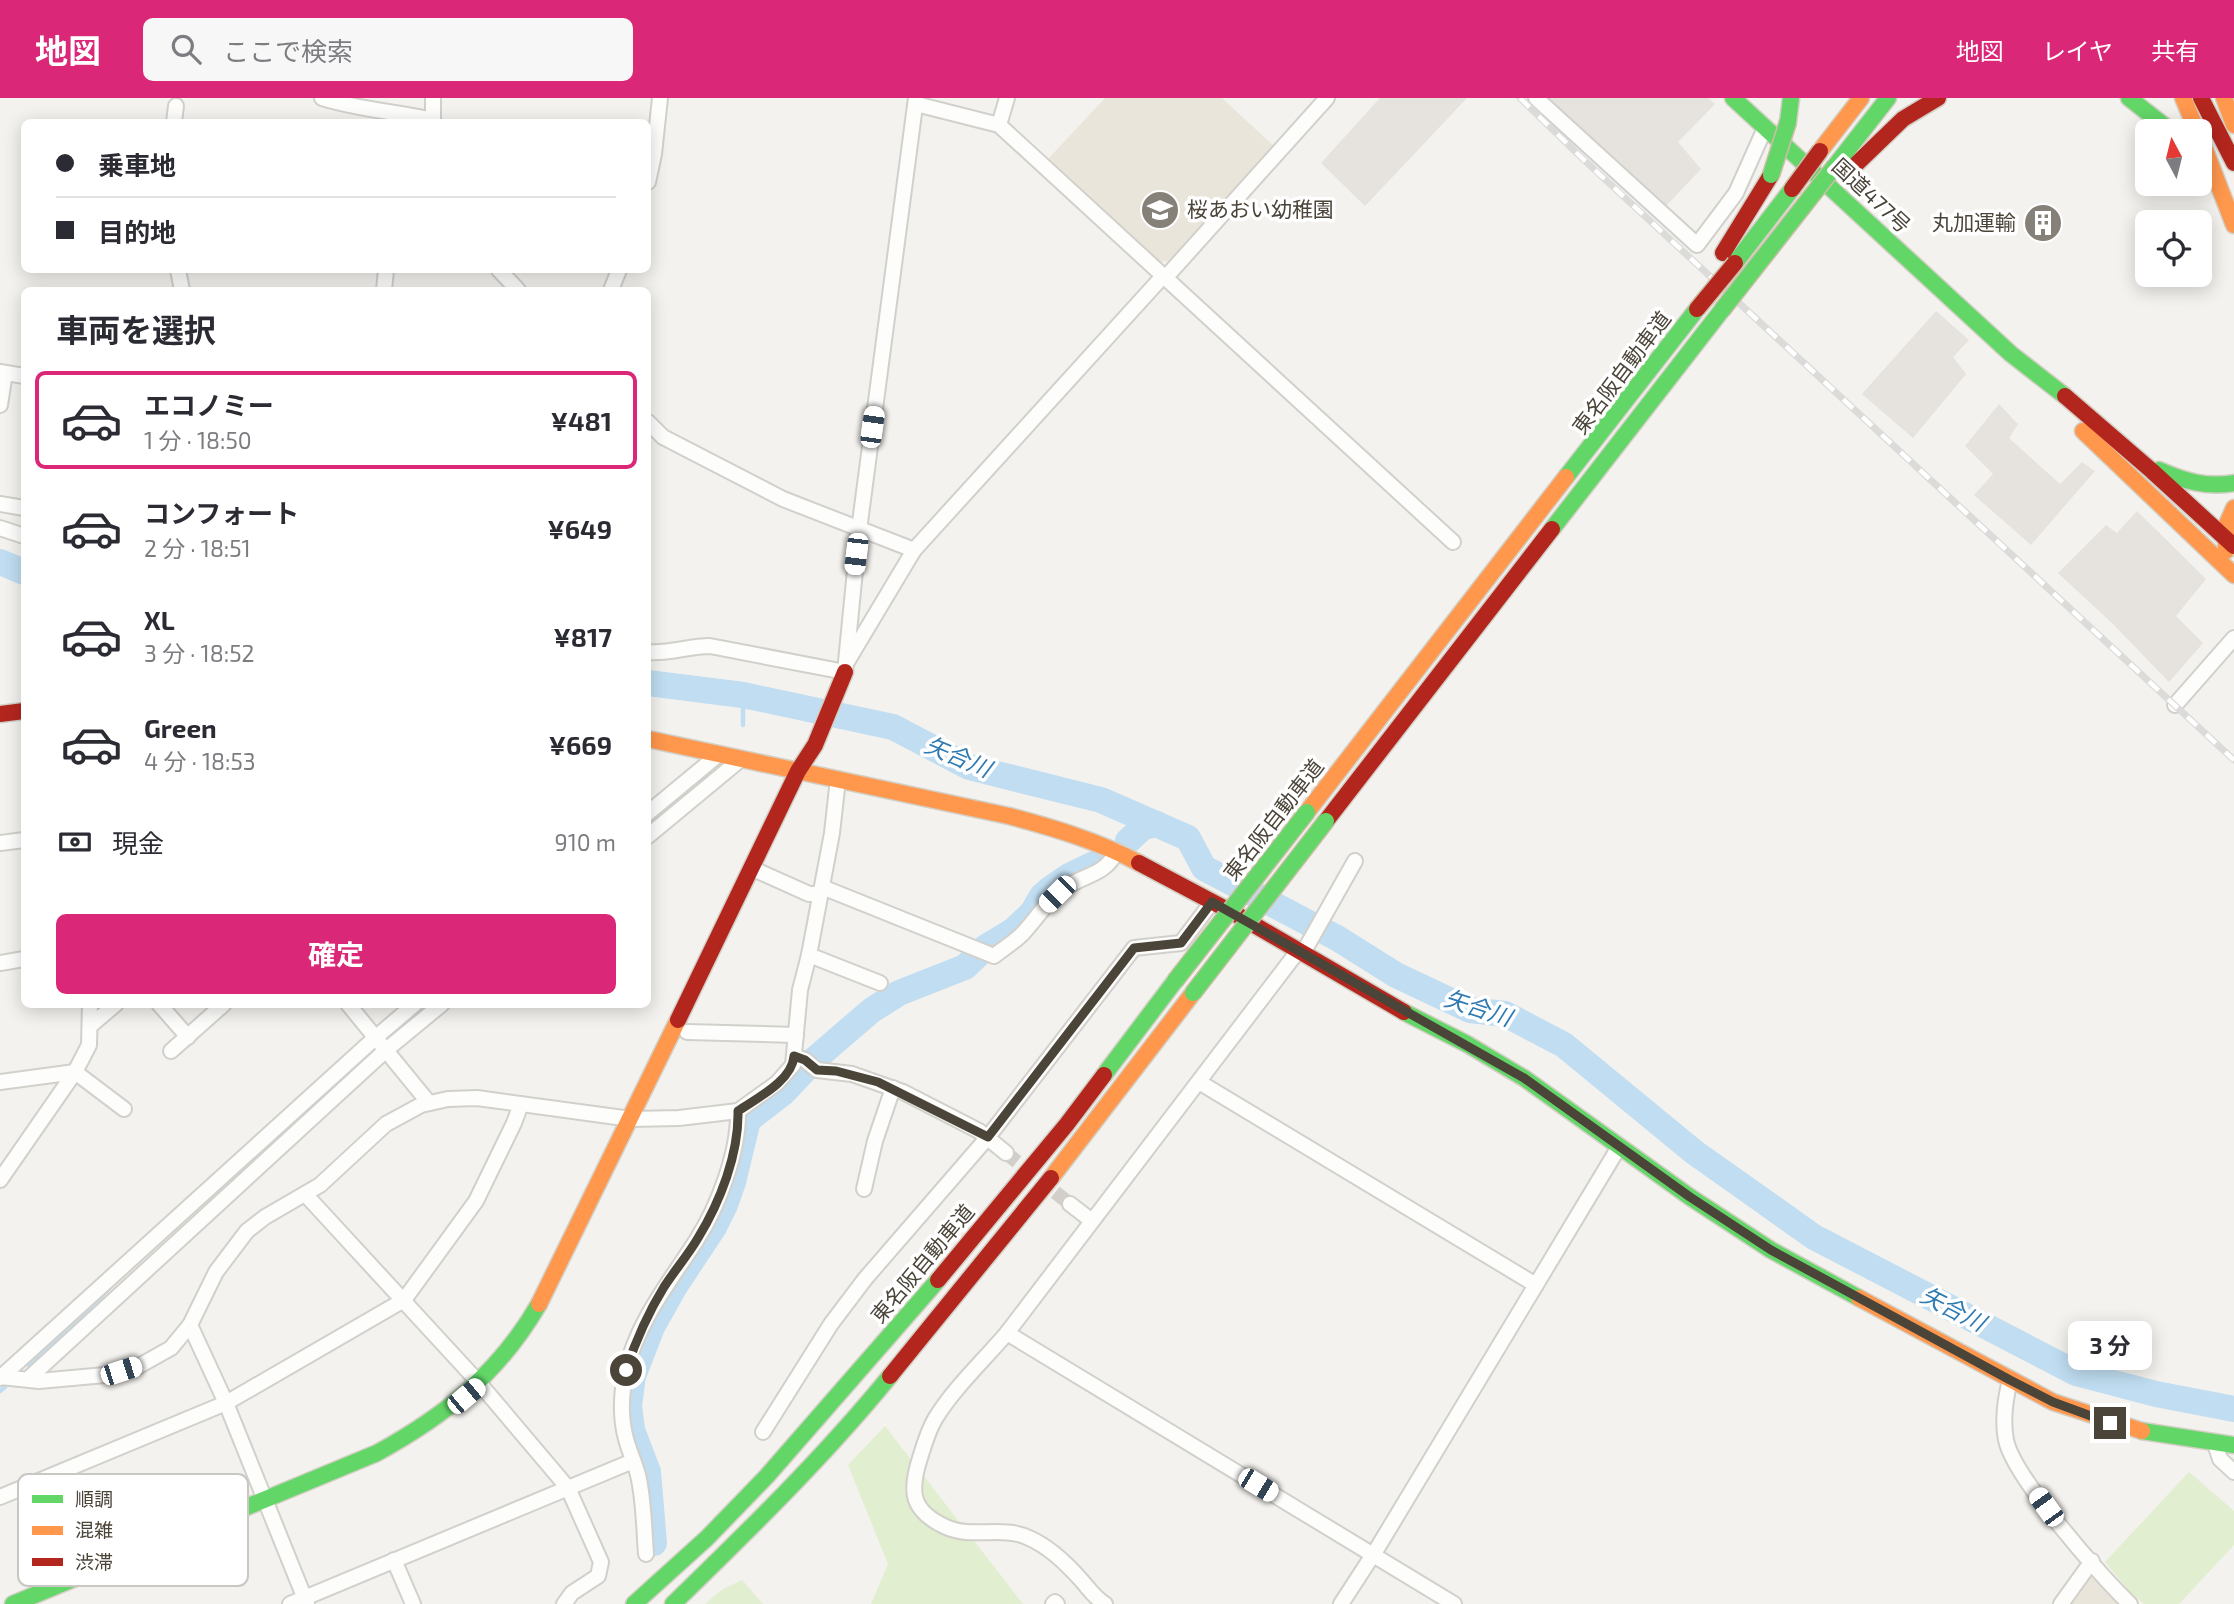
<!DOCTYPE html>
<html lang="ja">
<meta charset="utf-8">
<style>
:root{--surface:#fff;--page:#f7f7f7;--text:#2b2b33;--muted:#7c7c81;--line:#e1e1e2;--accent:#db2777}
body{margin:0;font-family:"Exo 2","Noto Sans JP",sans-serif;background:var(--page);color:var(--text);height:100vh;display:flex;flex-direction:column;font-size:26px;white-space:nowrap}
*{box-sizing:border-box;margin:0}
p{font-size:23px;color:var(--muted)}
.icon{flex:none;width:38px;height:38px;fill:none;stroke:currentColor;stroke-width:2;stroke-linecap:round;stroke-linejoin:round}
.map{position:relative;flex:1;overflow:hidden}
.side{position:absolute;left:21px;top:189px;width:630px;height:721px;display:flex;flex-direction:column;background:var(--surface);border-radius:10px;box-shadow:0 4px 18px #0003}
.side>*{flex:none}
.guide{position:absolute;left:21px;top:21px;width:630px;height:154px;border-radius:10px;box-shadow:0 4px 18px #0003;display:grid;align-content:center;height:154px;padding:0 35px;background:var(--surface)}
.needle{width:46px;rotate:353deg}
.controls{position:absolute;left:2135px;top:21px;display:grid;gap:14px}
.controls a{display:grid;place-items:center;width:77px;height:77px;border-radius:10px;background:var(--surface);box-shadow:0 4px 18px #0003;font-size:35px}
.end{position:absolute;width:32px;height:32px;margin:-16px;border:9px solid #4b4439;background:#fff;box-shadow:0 0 0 4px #fff}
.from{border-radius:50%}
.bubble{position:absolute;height:49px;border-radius:10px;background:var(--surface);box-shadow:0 4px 18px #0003;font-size:23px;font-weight:700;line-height:49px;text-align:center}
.car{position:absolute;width:21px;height:42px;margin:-21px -10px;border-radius:9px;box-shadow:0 0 5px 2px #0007;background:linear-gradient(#fff 24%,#345 0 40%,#fff 0 76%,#345 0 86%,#fff 0)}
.guide b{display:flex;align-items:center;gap:24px;height:66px;font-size:26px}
.guide b+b{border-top:2px solid var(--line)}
.guide i{width:18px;height:18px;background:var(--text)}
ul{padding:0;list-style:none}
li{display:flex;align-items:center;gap:21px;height:98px;margin:0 14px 10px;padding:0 21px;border:4px solid transparent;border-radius:10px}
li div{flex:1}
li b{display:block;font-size:26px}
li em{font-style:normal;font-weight:700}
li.selected{border-color:var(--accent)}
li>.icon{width:63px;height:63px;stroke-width:1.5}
h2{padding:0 35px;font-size:32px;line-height:84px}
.pay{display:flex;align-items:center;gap:18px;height:77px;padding:0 35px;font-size:26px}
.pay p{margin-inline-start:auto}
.button{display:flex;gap:14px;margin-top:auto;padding:14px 35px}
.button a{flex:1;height:80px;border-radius:10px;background:var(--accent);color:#fff;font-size:28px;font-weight:700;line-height:80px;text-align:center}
header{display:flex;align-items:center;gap:42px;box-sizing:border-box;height:98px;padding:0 35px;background:var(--accent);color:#fff}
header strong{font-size:33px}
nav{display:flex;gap:38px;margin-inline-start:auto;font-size:24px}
.search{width:490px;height:63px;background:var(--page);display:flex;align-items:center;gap:18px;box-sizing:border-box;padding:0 24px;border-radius:10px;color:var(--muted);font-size:26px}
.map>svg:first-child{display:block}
.education{fill:#eae5da}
.green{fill:#e1eecf}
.parking{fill:#e6e3df}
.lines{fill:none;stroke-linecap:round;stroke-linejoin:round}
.stream{stroke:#c0ddf1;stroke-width:4.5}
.river{stroke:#c0ddf1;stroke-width:26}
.street-tunnel{stroke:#d2cfca;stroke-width:14;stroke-dasharray:14 7;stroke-linecap:butt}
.street-casing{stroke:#d2d0cb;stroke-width:18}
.fast-casing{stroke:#d3cfc5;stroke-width:19}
.slow-casing{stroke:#d3cfc5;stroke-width:19}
.jam-casing{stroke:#d3cfc5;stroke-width:19}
.street{stroke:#fdfdfc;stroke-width:14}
.fast{stroke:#63d668;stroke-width:16}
.slow{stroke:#ff974d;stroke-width:16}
.jam{stroke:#b3261e;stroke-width:16}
.rail-casing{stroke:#dbdbda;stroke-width:7}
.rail{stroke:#fff;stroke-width:4.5;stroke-dasharray:13;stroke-linecap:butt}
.fast-bridge-casing{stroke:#ccbfa9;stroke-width:19;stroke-linecap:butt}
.jam-bridge-casing{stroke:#ccbfa9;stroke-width:19;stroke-linecap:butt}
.fast-bridge{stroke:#63d668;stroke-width:16}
.jam-bridge{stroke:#b3261e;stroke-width:16}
.route{stroke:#4b4439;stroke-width:9}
.labels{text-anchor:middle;stroke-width:7;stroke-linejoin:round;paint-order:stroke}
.street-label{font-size:21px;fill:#4b4439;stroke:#fff}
.poi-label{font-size:21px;fill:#4b4439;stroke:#fff;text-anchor:start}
.water-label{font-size:23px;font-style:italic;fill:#2e7ab2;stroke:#fff}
.key{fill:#fff;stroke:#c9c7c4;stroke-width:2}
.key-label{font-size:19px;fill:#4b4439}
</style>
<header>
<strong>地図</strong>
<div class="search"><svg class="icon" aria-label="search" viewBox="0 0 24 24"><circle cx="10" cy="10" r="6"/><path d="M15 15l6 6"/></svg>ここで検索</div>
<nav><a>地図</a><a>レイヤ</a><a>共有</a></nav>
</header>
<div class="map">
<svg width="2234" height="1506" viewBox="0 0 2234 1506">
<rect width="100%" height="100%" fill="#f4f2ee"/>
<g class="education">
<path d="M1105 0H1222L1274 48 1172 163 1157 164 1048 61Z"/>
<path d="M2092 1474 2121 1506H2067Z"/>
</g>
<g class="green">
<path d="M885 1328 1023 1506H871L888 1466 848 1367Z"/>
<path d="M2189 1374 2234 1413V1447L2179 1506H2144L2129 1493 2105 1464Z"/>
<path d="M742 1482 763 1506H705L723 1491Z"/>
</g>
<g class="parking">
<path d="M1380 0H1467L1365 108 1321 65Z"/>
<path d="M1547 0H1708L1715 6 1678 44 1701 71 1666 108Z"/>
<path d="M1936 213 1969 242 1953 259 1966 276 1913 340 1862 296Z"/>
<path d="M1999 306 2018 326 2009 340 2060 386 2082 364 2095 373 2031 447 1974 397 1993 376 1965 348Z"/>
<path d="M2137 413 2206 481 2176 518 2203 545 2169 584 2113 526 2058 475 2106 427 2117 435Z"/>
</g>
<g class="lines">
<g class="stream">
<path d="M743 627V597"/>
<path d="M648 726 711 673"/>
<path d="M271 1044 344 981"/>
<path d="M29 1267 89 1212 111 1188"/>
<path d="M0 1293 5 1289"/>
</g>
<g class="river">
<path d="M0 464 24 474"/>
<path d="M648 585 743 597 893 629 969 669 1101 702 1188 740 1204 770 1337 840 1396 877 1470 912 1505 916 1564 947 1694 1054 1814 1139 2076 1275 2156 1296 2234 1311"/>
<path d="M1128 743 1143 729 1157 726"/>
<path d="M654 1445 648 1374 632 1332 629 1307 633 1278 652 1229 675 1188 714 1129 725 1107 733 1084 748 1022 783 995 815 961 872 912 899 895 965 869 986 849 1014 832 1032 815 1042 798 1050 791 1069 778 1094 766"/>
</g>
<path class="street-tunnel" d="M1006 1055 1070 1106"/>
<defs>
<g id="street">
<path d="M322 0C359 12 395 13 433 22"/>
<path d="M1536 0 1697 147 1736 95 1765 30"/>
<path d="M916 6 999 27 1453 444"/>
<path d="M174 24 176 8"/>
<path d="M433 24V0"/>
<path d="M999 27 1007 0"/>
<path d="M648 84 654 56 660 0"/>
<path d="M178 172 182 192"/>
<path d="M499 172 518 192"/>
<path d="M1166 179 1327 0"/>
<path d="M384 192 386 172"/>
<path d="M611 192 619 172"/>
<path d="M0 274 24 278"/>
<path d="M0 307 5 275"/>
<path d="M648 324 663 339 783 401 914 452"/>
<path d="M0 406 24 410"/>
<path d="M0 430 24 438"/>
<path d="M648 554C669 556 689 548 710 548L845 574 859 432 916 0"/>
<path d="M847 564 914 452 1164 177"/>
<path d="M2175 607 2234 540"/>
<path d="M648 715 718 657"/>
<path d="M648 738 741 661"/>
<path d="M0 745 24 742"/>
<path d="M751 770 809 796H820"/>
<path d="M822 789 994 858C1004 850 1016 843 1024 834 1038 819 1048 801 1065 790 1087 775 1104 778 1117 753"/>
<path d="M1298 853 1007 1235 1454 1506"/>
<path d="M1303 855 1355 763"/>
<path d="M809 857 880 885"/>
<path d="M0 865 24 861"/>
<path d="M159 906 188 939"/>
<path d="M348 906 429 1005"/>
<path d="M90 928 116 906"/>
<path d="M687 934 796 937"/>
<path d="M171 953 224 906"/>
<path d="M794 958 805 962 817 972 852 976 903 994 979 1033 1006 1055"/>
<path d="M0 984 75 974 124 1011"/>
<path d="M1199 984 1536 1187"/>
<path d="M0 1082 75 974 89 947 90 906"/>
<path d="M864 1091 875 1043 893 990"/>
<path d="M305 1096 480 1286 568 1390 601 1464 598 1478 572 1495 564 1506"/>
<path d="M1070 1106 1092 1123"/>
<path d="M190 1227 226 1305 307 1506"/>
<path d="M1007 1235C984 1262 953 1291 935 1321 928 1333 924 1347 920 1360 909 1394 911 1413 946 1429 972 1441 1003 1427 1029 1440 1050 1449 1068 1467 1082 1483 1090 1492 1095 1500 1105 1506"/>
<path d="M1 1279 39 1283 105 1277 139 1268 171 1250 190 1227 216 1174 247 1133 265 1119 320 1087 386 1026 421 1007 448 1001 477 1000 631 1021 679 1020 738 1013 777 985 793 967 800 892 809 857 832 735 838 681"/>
<path d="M0 1280 375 940 415 906"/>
<path d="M28 1281 386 952 442 906"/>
<path d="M2010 1282C2005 1302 2002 1322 2006 1342 2013 1378 2101 1479 2130 1506"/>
<path d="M763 1334 831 1226 865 1181 988 1039 1134 850 1181 845 1212 804"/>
<path d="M2215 1346 2220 1361 2234 1374"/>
<path d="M0 1399 226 1305 404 1202 476 1103 514 1025 521 1006"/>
<path d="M646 1456C644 1430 644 1402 638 1377 635 1365 629 1353 626 1341 620 1319 621 1296 626 1273 637 1224 669 1185 696 1143 718 1109 739 1054 738 1013"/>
<path d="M394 1462 413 1506"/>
<path d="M290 1506 633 1363"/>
<path d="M1053 1506 1055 1504 1057 1506"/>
<path d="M1341 1506 1378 1449 1619 1049"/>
<path d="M2061 1506 2092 1463"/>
</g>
<g id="fast">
<path d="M1733 0 2011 256 2065 298"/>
<path d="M2129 0 2171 33"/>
<path d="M1788 24 1791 0"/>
<path d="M1835 68 1888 0"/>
<path d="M1735 165 1792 91"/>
<path d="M2159 372C2184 383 2207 390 2234 385"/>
<path d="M1566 379 1697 211"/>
<path d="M1552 431 1722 212"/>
<path d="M1404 914 1467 946 1524 980 1690 1099 1771 1152 1859 1200"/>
<path d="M1104 977 1175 883"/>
<path d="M2142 1333 2234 1347"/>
<path d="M13 1506 377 1355C446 1317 499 1275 539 1206"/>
<path d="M634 1506 707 1440 767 1378 938 1182"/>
<path d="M673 1506C748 1433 824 1359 890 1278"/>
</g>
<g id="slow">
<path d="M2183 0 2197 33"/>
<path d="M2224 0 2234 27"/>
<path d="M2200 39 2234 127"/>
<path d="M1820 53 1861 0"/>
<path d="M2083 333 2234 477"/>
<path d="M2226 453 2227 426 2234 410"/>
<path d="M648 641 1009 718C1054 730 1098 743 1139 765"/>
<path d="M1307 714 1566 379"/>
<path d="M1051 1080 1193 895"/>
<path d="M1859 1200 2053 1304 2142 1333"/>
<path d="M539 1206 678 922"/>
</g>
<g id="jam">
<path d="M2201 0 2234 65"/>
<path d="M1846 76 1903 21 1938 0"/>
<path d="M1723 155 1771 77"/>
<path d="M2065 298 2152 373 2234 448"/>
<path d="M0 616 24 613"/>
<path d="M1326 723 1552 431"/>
<path d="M1139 765 1239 818 1404 914"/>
<path d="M678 922 798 673 815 647 845 574"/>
<path d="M938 1182 1067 1026 1104 977"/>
<path d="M890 1278 1051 1080"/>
</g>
</defs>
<use href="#street" class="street-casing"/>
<use href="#fast" class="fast-casing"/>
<use href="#slow" class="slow-casing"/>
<use href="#jam" class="jam-casing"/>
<use href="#street" class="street"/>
<use href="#fast" class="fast"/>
<use href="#slow" class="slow"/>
<use href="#jam" class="jam"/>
<defs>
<path id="rail" d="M1520 0 1583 61 2234 662"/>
</defs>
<use href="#rail" class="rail-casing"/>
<use href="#rail" class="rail"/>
<defs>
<g id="fast-bridge">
<path d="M1771 77 1788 24"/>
<path d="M1722 212 1835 68"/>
<path d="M1175 883 1307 714"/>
<path d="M1193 895 1326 723"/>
</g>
<g id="jam-bridge">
<path d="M1792 91 1820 53"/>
<path d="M1697 211 1735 165"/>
</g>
</defs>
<use href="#fast-bridge" class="fast-bridge-casing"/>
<use href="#jam-bridge" class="jam-bridge-casing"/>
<use href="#fast-bridge" class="fast-bridge"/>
<use href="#jam-bridge" class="jam-bridge"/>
</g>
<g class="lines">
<path class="route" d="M626 1272C636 1242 648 1215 664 1189 675 1172 688 1157 698 1140 720 1104 739 1056 738 1013 757 1000 792 983 794 958L805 962 817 972 836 973 878 984 988 1039 1134 850 1181 845 1212 804 1524 980 1690 1099 1771 1152 2010 1282 2053 1304 2110 1325"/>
</g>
<defs>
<symbol id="school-disc" viewBox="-11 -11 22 22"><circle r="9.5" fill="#868178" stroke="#fff"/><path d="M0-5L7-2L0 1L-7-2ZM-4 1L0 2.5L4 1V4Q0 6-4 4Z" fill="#fff"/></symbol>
<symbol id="building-disc" viewBox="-11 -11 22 22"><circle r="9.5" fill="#868178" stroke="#fff"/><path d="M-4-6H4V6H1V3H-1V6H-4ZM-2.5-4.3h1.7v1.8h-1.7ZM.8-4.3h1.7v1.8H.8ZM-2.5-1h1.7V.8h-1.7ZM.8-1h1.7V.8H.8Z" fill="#fff"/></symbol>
</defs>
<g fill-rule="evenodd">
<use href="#school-disc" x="1138" y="90" width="44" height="44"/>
<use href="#building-disc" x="2021" y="103" width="44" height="44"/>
</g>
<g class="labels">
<g class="street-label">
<text transform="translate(1871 98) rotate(43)" y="7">国道477号</text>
<text transform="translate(1622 275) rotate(-53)" y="7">東名阪自動車道</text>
<text transform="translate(1274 722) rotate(-52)" y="7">東名阪自動車道</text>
<text transform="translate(923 1166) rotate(-50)" y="7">東名阪自動車道</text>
</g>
<g class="poi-label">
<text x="1187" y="119">桜あおい幼稚園</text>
<text x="2016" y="132" text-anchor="end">丸加運輸</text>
</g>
<g class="water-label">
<text transform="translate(958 659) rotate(23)" y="8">矢合川</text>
<text transform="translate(1478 910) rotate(18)" y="8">矢合川</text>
<text transform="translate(1953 1211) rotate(27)" y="8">矢合川</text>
</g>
</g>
<rect x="18" y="1376" width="230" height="112" rx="10" class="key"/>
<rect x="32" y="1397" width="31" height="8" fill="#63d668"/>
<rect x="32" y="1428" width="31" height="9" fill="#ff974d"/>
<rect x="32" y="1460" width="31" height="8" fill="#b3261e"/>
<g class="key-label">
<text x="75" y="1408">順調</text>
<text x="75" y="1439">混雑</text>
<text x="75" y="1471">渋滞</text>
</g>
</svg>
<div class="controls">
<a><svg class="needle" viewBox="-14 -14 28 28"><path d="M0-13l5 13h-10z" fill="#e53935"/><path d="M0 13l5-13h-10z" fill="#7c7c81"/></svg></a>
<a><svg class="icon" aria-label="locate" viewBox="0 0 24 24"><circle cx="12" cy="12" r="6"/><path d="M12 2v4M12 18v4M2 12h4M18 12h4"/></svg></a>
</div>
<i class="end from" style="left:626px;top:1272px"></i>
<i class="end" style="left:2110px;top:1325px"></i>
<div class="bubble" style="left:2068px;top:1223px;width:84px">3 分</div>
<i class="car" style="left:872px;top:329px;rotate:8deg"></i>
<i class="car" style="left:856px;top:456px;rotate:187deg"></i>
<i class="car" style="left:1057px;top:796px;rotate:225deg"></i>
<i class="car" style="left:121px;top:1273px;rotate:72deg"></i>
<i class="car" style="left:466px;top:1298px;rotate:50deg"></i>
<i class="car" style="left:1258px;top:1387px;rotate:121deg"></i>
<i class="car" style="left:2046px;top:1409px;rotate:324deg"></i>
<div class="guide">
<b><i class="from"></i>乗車地</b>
<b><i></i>目的地</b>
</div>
<section class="side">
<h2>車両を選択</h2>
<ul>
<li class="selected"><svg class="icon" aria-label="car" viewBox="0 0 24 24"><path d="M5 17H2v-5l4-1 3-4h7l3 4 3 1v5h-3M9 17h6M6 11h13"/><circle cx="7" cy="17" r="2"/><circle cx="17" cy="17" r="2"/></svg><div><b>エコノミー</b><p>1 分 · 18:50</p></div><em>¥481</em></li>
<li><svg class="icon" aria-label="car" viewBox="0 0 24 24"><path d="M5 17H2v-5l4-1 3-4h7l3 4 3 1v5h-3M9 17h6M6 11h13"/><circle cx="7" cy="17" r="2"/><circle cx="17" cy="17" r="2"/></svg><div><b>コンフォート</b><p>2 分 · 18:51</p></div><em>¥649</em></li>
<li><svg class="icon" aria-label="car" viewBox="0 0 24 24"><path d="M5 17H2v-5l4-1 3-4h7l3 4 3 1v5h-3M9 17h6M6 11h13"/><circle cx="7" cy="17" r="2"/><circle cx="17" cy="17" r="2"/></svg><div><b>XL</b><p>3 分 · 18:52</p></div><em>¥817</em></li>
<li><svg class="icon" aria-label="car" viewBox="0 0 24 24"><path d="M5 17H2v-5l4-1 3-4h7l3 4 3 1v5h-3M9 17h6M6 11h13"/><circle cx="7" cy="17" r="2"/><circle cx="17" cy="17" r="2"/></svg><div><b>Green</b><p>4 分 · 18:53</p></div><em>¥669</em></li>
</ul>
<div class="pay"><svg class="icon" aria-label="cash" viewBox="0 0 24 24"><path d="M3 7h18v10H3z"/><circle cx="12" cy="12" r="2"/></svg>現金<p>910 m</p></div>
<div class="button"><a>確定</a></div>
</section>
</div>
